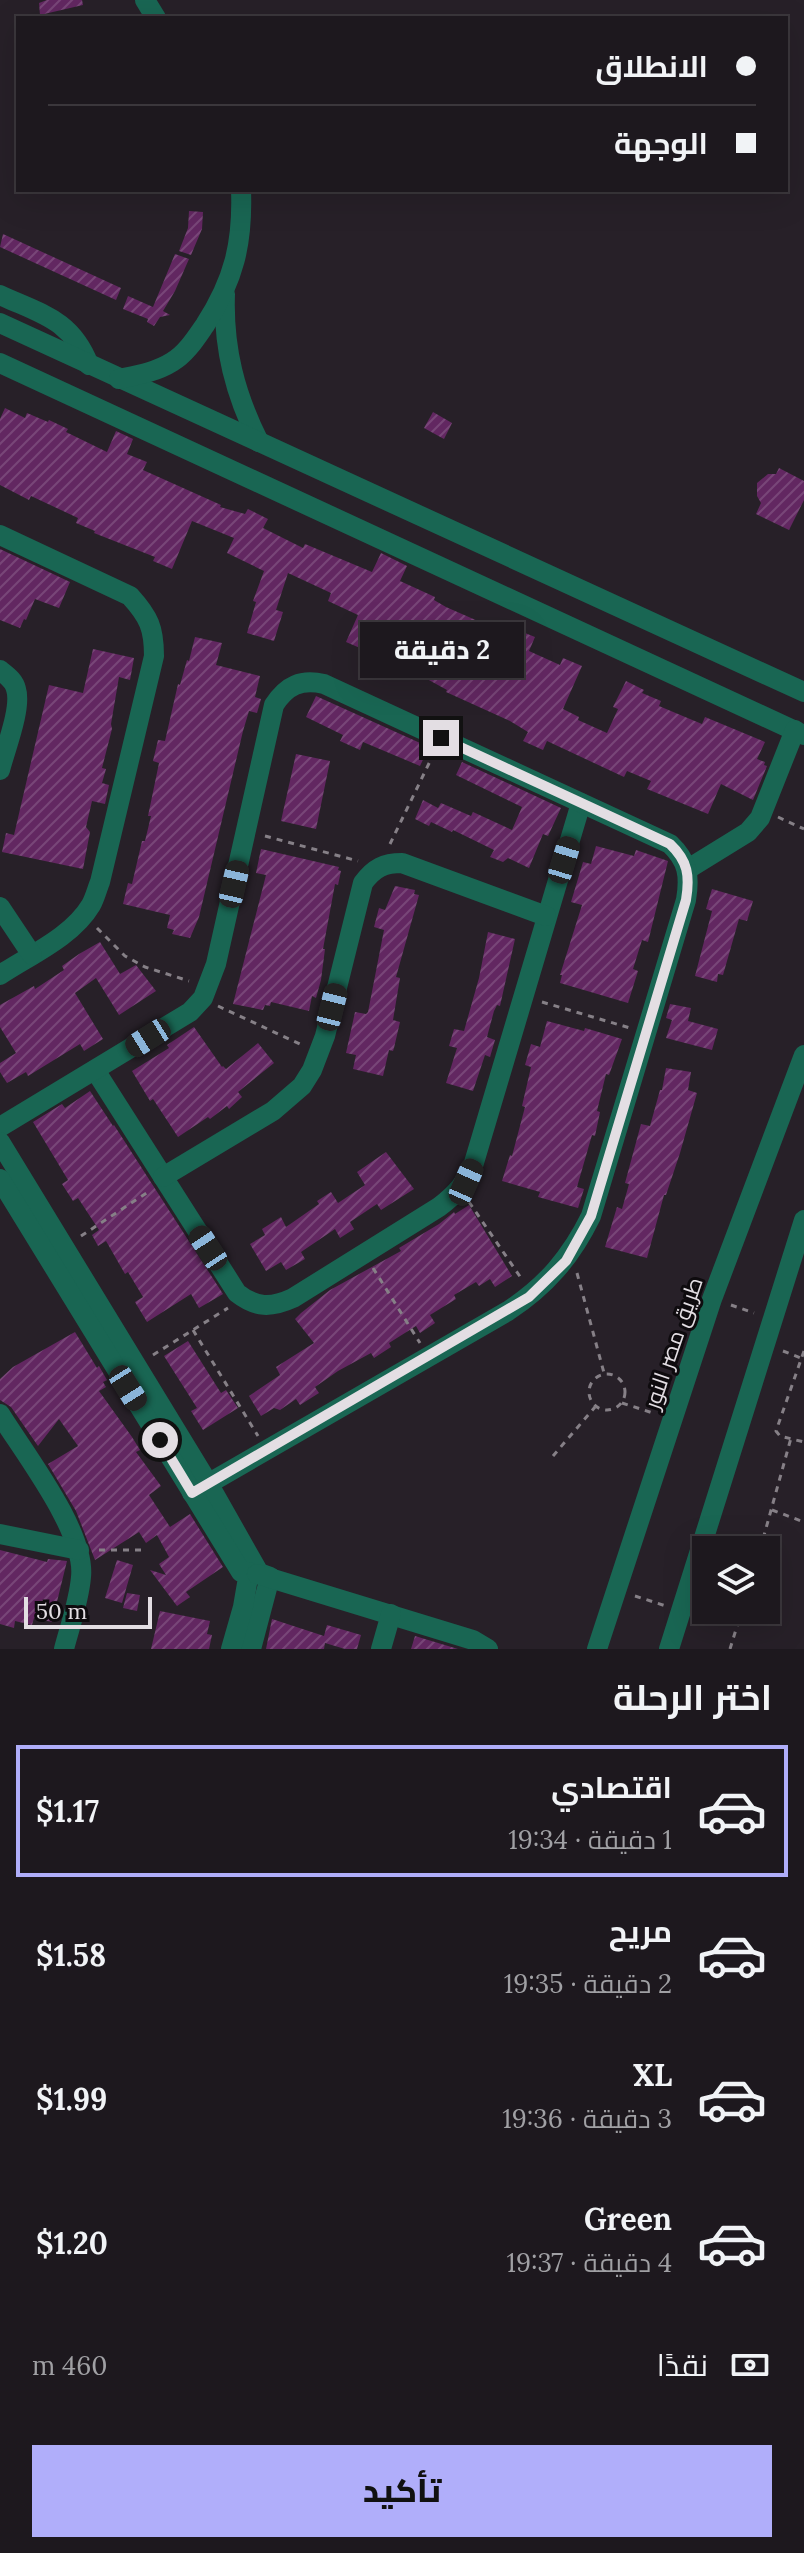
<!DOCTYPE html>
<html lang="ar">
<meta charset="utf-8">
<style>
:root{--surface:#1d181e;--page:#2a252b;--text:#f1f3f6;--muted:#a0a0a4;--line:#3b373c;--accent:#b0aefa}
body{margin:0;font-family:Lora,Cairo,serif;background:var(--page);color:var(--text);direction:rtl;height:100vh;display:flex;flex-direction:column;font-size:30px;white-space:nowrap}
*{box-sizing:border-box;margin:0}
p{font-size:26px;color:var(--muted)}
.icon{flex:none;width:44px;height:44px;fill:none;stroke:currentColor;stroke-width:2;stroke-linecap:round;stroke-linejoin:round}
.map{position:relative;height:1649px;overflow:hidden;direction:ltr}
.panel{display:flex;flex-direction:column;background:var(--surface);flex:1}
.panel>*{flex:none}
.guide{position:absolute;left:16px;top:16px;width:772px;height:176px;border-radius:0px;box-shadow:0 8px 32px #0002,0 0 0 2px var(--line);direction:rtl;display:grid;align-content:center;height:176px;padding:0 32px;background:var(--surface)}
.buttons{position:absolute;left:692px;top:1536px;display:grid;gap:16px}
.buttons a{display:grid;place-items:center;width:88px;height:88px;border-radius:0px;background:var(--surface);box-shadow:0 8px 32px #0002,0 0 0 2px var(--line);font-size:40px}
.scale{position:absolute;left:24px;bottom:20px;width:128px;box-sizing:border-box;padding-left:8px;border:4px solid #e3dee3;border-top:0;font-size:22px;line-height:28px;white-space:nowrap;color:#e3dee3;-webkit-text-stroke:6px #0e0b0e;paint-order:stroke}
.end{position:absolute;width:36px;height:36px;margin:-18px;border:10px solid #e3dee3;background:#111;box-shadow:0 0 0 4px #111}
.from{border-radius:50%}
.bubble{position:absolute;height:56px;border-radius:0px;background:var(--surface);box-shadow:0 8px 32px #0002,0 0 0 2px var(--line);font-size:26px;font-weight:800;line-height:56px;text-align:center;direction:rtl}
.car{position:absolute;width:24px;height:48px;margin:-24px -12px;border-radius:10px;box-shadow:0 0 6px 2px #0007;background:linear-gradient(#222 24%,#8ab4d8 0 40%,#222 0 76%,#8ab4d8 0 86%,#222 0)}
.guide b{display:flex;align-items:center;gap:28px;height:76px;font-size:30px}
.guide b+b{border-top:2px solid var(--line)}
.guide i{width:20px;height:20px;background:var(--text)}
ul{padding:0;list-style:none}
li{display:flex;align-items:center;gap:24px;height:132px;margin:0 16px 12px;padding:0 16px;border:4px solid transparent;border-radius:0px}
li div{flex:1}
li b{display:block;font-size:30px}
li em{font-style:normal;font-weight:800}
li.active{border-color:var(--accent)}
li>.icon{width:72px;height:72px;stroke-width:1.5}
h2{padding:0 32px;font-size:36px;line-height:96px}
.pay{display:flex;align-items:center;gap:20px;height:88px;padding:0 32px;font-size:30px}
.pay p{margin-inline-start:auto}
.primary-button{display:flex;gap:16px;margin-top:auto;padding:16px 32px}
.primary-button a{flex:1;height:92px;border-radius:0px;background:var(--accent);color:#111;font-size:32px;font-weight:800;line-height:92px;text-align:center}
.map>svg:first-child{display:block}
.building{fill:url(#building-hatch)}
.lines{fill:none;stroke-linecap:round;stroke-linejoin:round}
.path{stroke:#868087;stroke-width:3;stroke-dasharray:6 6;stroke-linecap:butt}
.minor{stroke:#196653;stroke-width:20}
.route{stroke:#e3dee3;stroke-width:10}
.labels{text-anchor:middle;stroke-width:6;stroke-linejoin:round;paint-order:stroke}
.street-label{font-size:22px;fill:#e3dee3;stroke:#0e0b0e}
</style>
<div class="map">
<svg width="804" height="1649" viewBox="0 0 804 1649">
<defs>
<pattern id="building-hatch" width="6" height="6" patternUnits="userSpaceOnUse" patternTransform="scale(2)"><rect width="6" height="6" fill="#622761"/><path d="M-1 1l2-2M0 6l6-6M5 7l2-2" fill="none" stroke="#784678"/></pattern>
</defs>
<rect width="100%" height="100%" fill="#272028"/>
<g class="building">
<path d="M47 0H82L83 5 40 15 39 3Z"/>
<path d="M189 211 203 212 202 229 191 255 179 251 188 228Z"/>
<path d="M3 234 121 288 116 300 0 247Z"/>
<path d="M175 254 189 259 175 291 163 311 170 315 160 317 154 326 147 322 148 319 123 309 128 296 153 307Z"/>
<path d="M5 408 25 418 27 413 48 422 49 420 68 429 66 432 107 452 116 431 133 439 127 454 147 462 143 470 221 505 220 507 245 514 248 509 268 519 263 528 303 548 305 544 372 572 381 553 407 566 400 581 435 597 434 600 446 607 487 625 485 630 510 640 515 629 535 637 529 651 560 665 563 658 582 666 563 709 579 717 578 720 607 733 618 709 613 707 626 681 644 690 642 693 661 701 659 706 678 714 702 724 705 717 765 742 757 759 765 762 764 765 767 766 753 800 721 784 708 814 647 789 651 781 627 771 624 777 547 741 543 750 523 741 528 732 510 721 446 692 447 690 427 679 361 646 360 648 346 642 358 615 328 601 331 593 288 573 276 610 283 612 274 641 247 633 256 602 253 601 264 571 227 553 234 538 192 521 172 569 153 561 155 557 94 533 95 531 76 523 78 518 31 496 29 500 0 485V419Z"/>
<path d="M433 412 452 423 444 439 424 428Z"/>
<path d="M779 468 804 481V500L789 530 756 514 761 503 757 496V483L768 474H776Z"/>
<path d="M0 549 70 582 59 608 35 599 26 620 24 619 20 628 0 620Z"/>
<path d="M195 637 222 643 216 665 260 676 255 697 261 699 257 713 249 711 243 731 199 917 190 938 172 934 174 930 167 928 170 915 123 904 128 883 132 884 142 841H145L151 816H148L159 763 153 761 158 740 165 741 178 684 180 685 187 660 189 661Z"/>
<path d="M93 649 134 658 130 680 119 677 111 724 112 729 102 768 106 769 102 783 109 785 105 804 92 801 86 827 90 832 83 869 2 852 6 833 14 835 49 685 83 693Z"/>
<path d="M316 696 429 747 420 766 363 742 360 750 340 741 343 735 306 717Z"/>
<path d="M296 754 330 761 316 829 281 821Z"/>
<path d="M462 762 561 808 548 836 543 834 529 868 508 858 503 862 490 857 494 850 453 830 452 832 431 822 429 826 415 819 423 800 438 808 441 803 471 816 473 812 512 830 522 807 456 775Z"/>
<path d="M596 846 634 856 636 850 668 861 648 942 642 940 633 969 638 971 628 1003 560 983 562 975H560L582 905 571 902 583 862 591 864Z"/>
<path d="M261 849 339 867 338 870 341 871 338 885 335 884 323 949H325L321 980 316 998 312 996 309 1011 271 1002 270 1006 265 1005 263 1010 233 1004 266 875 256 873Z"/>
<path d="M395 886 415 890 414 894 419 895 396 977 400 978 393 1020 400 1022 394 1048 393 1051 389 1050 383 1076 353 1069 356 1055 346 1053 355 1012 366 1014 368 1012 384 930 374 927 379 908 385 910Z"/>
<path d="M712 889 753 901 747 921 739 919 723 975 718 974 717 982 695 976 712 911 706 909Z"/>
<path d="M488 932 515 939 500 1006 497 1005 494 1011 487 1037 495 1040 490 1057 485 1055 473 1091 446 1083 457 1048 449 1046 454 1029 464 1031 479 978Z"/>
<path d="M100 942 120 974 136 965 156 991 119 1015 96 978 75 993 103 1039 84 1051 80 1044 28 1076 26 1072 7 1083 0 1072V1063L16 1053 0 1027V1005L34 986 35 989 64 970 62 966 79 954Z"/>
<path d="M670 1004 691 1008 688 1021 718 1029 712 1050 666 1038 672 1020 666 1018Z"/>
<path d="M547 1021 584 1031 585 1028 622 1039 609 1075 606 1074 597 1111 600 1112 595 1136 592 1135 577 1187 584 1189 578 1208 538 1197 540 1192 502 1181 510 1155 512 1156 525 1107 522 1106 531 1067 525 1065 531 1044 540 1047Z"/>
<path d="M194 1027 222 1067 223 1066 226 1069 258 1043 274 1063 238 1092 242 1097 229 1109 227 1106 210 1119 208 1117 178 1137 153 1099 150 1101 132 1071 169 1048 167 1045Z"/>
<path d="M666 1068 691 1072 688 1090 697 1093 680 1153 666 1195H664L647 1258 605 1247 617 1207 622 1209 629 1184 625 1183 641 1124 650 1126 660 1090H662Z"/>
<path d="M90 1091 113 1126 114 1125 223 1294 199 1308 191 1294 147 1322 135 1302 143 1297 128 1272 125 1274 106 1241 98 1246 92 1235 99 1230 78 1198 73 1201 62 1184 68 1180 33 1122 62 1104 65 1108Z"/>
<path d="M386 1152 414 1189 381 1210 377 1204 350 1222 354 1229 340 1238 335 1229 301 1252 305 1259 286 1270 281 1262 266 1271 250 1244 265 1235 262 1229 281 1217 286 1227 319 1204 317 1201 331 1192 338 1203 365 1185 357 1172Z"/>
<path d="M469 1205 512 1276 495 1287 490 1279 479 1286 476 1282 454 1295 456 1299 430 1315 435 1323 420 1333 416 1326 389 1343 391 1347 374 1358 371 1353 338 1371 315 1387 319 1393 300 1405 296 1399 280 1410 274 1408 261 1416 249 1396 280 1375 276 1367 314 1343 295 1319 301 1313 330 1290 401 1251 399 1248 439 1224 454 1212 455 1214Z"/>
<path d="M75 1332 97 1368 99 1366 107 1380 103 1382 106 1387 99 1391 132 1437 140 1450 136 1452 161 1486 149 1495 170 1527 190 1514 223 1567 186 1592 190 1597 177 1606 150 1570 166 1575 159 1564 169 1557 157 1535 146 1543 139 1532 95 1560 76 1511 48 1464 78 1446 59 1419 38 1446 11 1407 0 1400V1379L13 1367Z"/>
<path d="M188 1341 221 1393 226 1390 238 1408 203 1430 191 1411 197 1408 164 1356Z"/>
<path d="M0 1550 47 1562 48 1559 67 1561 52 1622 34 1618 32 1625 15 1621 14 1628 0 1624Z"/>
<path d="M117 1560 133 1565 122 1603 105 1598Z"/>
<path d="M127 1593 140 1595 137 1611 123 1608Z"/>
<path d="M160 1611 210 1621 207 1634 212 1635 209 1649H151Z"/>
<path d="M272 1619 324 1636 327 1625 361 1635 357 1649H345L325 1643 324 1649H266Z"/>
<path d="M415 1636 458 1649H411Z"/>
</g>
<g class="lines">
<g class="path">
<path d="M778 817 804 829"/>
<path d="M265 836 358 861"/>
<path d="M390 844 434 753"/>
<path d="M97 928 125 956 145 967 189 981"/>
<path d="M542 1002 630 1028"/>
<path d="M218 1006 302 1045"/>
<path d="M469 1202 521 1278"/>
<path d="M81 1236 151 1190"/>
<path d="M373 1268 420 1343"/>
<path d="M577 1273 604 1373"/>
<path d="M731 1305 754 1313"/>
<path d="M193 1330 258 1436"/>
<path d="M783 1351 801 1358"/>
<path d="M804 1351 776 1431 780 1436 804 1442"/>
<path d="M153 1355 228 1308"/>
<circle cx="607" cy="1392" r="18"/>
<path d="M622 1403 656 1414"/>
<path d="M553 1456 595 1407"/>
<path d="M772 1510 804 1522"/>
<path d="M99 1550H147"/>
<path d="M760 1550 791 1438"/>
<path d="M635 1596 666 1606"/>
<path d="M730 1649 742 1610"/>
</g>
<g class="minor">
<path d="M145 0 156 18"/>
<path d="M225 294C223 348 235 394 259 442"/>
<path d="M0 295C41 314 71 319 89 365"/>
<path d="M0 323 804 692"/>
<path d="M0 363 804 735"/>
<path d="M119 379C138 375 156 372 172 362 186 354 196 338 205 325 234 280 243 243 241 190"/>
<path d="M0 535 130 596C149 617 154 628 154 656L100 882C97 889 95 898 91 905 72 937 30 955 0 975"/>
<path d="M0 670C6 675 14 680 16 689 22 708 5 750 0 770"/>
<path d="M688 869 748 832 760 818 795 730"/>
<path d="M0 907 32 955"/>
<path d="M95 1070 237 1293C256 1308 271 1308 293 1298L439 1207C455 1195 465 1184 473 1166L581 803"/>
<path d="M0 1127 190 1012 203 998 216 964 274 705C287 685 301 679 324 684L670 844C688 861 690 876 686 900L591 1216C571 1257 546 1286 508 1311L192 1493"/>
<path d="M0 1142 208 1483 259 1573 270 1577 251 1649"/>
<path d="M163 1177 273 1111 302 1086 312 1070 325 1036 363 883C374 868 384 863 402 863L546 916"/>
<path d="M0 1179 241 1572H249L243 1607 231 1649"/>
<path d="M0 1414C24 1453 86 1532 81 1577 79 1601 70 1626 64 1649"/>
<path d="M0 1534 79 1550"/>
<path d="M257 1574 473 1640 488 1649"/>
<path d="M381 1649 391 1614"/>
<path d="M597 1649 712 1299 804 1055"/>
<path d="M669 1649 804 1220"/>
</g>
</g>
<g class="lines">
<path class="route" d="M160 1440 192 1493 529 1297 566 1261 591 1216 686 900C690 876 688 861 670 844L441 738"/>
</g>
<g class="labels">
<g class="street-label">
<text transform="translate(673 1343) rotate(-71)" y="8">طريق مصر النور</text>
</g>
</g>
</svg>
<div class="buttons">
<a><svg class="icon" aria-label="layers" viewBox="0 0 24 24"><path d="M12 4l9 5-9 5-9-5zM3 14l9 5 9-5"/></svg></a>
</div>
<div class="scale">50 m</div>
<i class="end from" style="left:160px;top:1440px"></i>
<i class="end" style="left:441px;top:738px"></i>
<div class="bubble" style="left:360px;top:622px;width:164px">2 دقيقة</div>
<i class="car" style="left:564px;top:860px;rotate:17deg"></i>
<i class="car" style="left:234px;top:884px;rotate:13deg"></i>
<i class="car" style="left:332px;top:1007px;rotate:14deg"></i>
<i class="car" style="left:148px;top:1038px;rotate:238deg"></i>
<i class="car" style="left:466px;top:1182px;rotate:24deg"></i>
<i class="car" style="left:208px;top:1248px;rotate:327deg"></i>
<i class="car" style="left:128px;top:1388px;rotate:148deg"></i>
<div class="guide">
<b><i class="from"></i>الانطلاق</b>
<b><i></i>الوجهة</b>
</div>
</div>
<section class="panel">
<h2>اختر الرحلة</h2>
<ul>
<li class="active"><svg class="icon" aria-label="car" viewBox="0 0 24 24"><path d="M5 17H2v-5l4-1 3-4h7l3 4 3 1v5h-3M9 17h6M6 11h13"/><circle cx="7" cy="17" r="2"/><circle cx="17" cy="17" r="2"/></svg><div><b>اقتصادي</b><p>1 دقيقة · 19:34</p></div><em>$1.17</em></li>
<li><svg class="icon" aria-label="car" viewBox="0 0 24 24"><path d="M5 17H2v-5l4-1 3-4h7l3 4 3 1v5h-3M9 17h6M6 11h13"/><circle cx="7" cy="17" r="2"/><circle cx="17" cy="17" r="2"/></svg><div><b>مريح</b><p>2 دقيقة · 19:35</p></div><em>$1.58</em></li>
<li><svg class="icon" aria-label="car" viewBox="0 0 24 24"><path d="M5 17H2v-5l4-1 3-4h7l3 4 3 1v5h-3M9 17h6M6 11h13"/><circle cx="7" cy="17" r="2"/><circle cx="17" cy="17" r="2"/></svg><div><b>XL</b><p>3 دقيقة · 19:36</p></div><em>$1.99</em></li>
<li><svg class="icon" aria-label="car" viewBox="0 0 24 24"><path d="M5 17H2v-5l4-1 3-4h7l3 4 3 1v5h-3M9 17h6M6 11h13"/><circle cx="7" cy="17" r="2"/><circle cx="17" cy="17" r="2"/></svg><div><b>Green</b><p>4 دقيقة · 19:37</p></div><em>$1.20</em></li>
</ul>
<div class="pay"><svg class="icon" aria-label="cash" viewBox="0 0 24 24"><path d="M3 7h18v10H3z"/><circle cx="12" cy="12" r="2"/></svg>نقدًا<p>460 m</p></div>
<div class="primary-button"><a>تأكيد</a></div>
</section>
